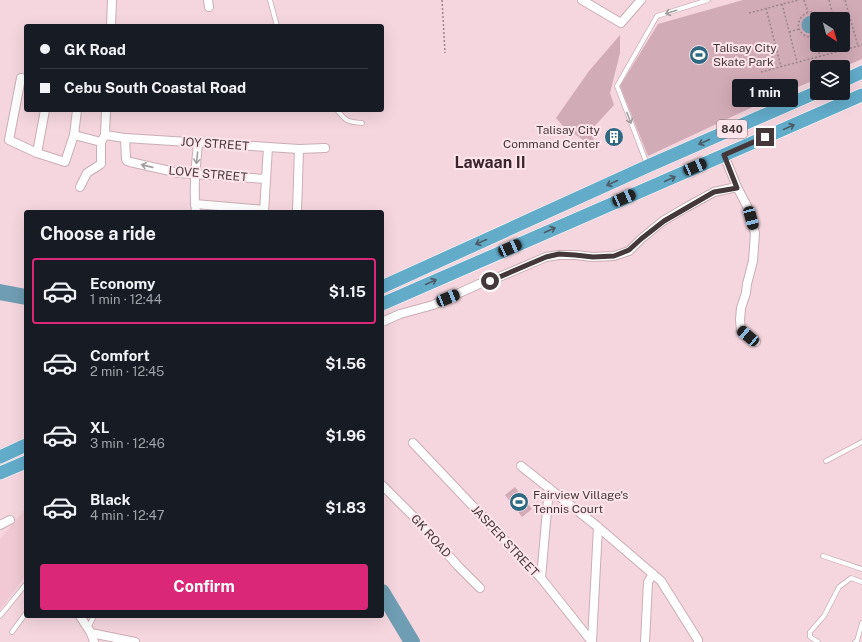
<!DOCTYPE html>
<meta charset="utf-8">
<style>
:root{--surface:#171b24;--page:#20242c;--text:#f1f3f6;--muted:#9ea1a6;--line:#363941;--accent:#db2777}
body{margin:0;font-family:"Public Sans",sans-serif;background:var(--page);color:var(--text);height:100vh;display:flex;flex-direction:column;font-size:15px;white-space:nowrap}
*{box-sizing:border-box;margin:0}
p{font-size:13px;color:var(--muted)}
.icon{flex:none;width:22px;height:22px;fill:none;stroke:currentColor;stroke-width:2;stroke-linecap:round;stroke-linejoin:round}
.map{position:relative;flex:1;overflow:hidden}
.panel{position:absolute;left:24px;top:210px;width:360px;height:408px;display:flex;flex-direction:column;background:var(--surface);border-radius:4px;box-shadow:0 4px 16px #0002}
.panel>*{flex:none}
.banner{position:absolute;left:24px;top:24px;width:360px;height:88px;border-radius:4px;box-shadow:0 4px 16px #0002;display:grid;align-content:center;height:88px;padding:0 16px;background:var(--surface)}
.needle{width:26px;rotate:143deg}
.controls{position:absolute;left:810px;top:12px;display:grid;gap:8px}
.controls a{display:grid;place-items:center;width:40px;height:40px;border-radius:4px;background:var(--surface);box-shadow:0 4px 16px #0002;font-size:20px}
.end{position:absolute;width:18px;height:18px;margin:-9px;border:5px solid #44383b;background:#fff;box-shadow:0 0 0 2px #fff}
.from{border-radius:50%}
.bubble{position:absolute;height:28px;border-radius:4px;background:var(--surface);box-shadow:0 4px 16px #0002;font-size:13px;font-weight:700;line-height:28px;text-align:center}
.car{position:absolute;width:12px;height:24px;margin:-12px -6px;border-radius:5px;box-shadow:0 0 3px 1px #0007;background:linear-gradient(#222 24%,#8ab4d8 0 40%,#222 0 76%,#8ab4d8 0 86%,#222 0)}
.banner b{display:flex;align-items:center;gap:14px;height:38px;font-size:15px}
.banner b+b{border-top:1px solid var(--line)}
.banner i{width:10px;height:10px;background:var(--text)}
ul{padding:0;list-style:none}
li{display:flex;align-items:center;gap:12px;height:66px;margin:0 8px 6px;padding:0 8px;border:2px solid transparent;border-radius:4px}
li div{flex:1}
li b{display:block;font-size:15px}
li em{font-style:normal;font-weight:700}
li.active{border-color:var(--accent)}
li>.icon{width:36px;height:36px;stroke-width:1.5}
h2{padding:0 16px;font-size:18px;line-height:48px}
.primary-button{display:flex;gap:8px;margin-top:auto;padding:8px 16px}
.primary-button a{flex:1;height:46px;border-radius:4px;background:var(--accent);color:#fff;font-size:16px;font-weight:700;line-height:46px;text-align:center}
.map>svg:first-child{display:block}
.built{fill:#f0c9d4}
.green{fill:#d1abb6;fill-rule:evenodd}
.water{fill:#6f9db3}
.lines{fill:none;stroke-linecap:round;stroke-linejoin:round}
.river{stroke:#6f9db3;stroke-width:16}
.service-casing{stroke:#caadb5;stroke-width:5.5}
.minor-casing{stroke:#caadb5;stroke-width:10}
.trunk-casing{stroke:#fff;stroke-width:14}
.path{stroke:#9c868c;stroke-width:1.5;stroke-dasharray:2 2;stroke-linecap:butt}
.service{stroke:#fff;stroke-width:4}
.minor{stroke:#fff;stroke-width:8}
.trunk{stroke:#62acca;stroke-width:13}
.oneway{stroke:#a29c9d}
.oneway2{stroke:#4d5b66}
.route{stroke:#44383b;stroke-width:5}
.labels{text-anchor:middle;stroke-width:4;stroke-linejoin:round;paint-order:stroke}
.shield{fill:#fee5ec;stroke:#7c6c70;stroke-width:1}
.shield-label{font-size:11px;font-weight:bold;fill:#44383b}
.poi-label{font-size:12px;fill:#44383b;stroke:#fee5ec;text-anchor:start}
.street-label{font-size:12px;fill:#44383b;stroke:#fee5ec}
.district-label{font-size:16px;font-weight:bold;fill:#3c252c;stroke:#fee5ec}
</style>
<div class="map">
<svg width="862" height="642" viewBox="0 0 862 642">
<rect width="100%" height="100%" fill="#f5d6df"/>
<path class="built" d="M26 508V575L0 610V539Z"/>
<g class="green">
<path d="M743 0H862V59L843 67H817V79L772 98 648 156 620 86 658 24ZM817 19H843V45H817Z"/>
<path d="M620 35V53L610 93 614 105 592 129 595 148 563 126 556 118 589 71Z"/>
<path d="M515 487 532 509 522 517 505 495Z"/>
</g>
<path class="water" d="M809 16H813L817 19V31C804 40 794 21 809 16Z"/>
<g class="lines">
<g class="river">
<path d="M0 292 26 297"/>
<path d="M382 592 412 642"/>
</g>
<defs>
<g id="service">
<path d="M270 0 277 26"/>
<path d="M337 110C346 121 347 122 362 123"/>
<path d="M647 164 617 86 657 16 708 0"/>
<path d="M826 461 862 442"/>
<path d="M823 556 862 569"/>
<path d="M0 616 26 584"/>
<path d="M88 628 94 616"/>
<path d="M12 632 26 613"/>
<path d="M818 642 810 637V632L824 616 839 587 851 578 862 582"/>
<path d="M855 642 857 641 862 623"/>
</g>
<g id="minor">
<path d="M208 0 209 7"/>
<path d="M582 0 621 23 641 0"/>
<path d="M111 26 112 0"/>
<path d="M26 79 21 78 9 140 37 153 65 162 74 135 77 110"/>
<path d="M74 135 101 142"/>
<path d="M105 135 125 138 268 147 299 149 325 148"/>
<path d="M125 138 126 159 127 161 130 162 179 173 266 179"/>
<path d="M37 153 45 110"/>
<path d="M80 187 87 173 101 164V142L105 135 106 110"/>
<path d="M737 187 747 206 755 233 753 261 747 284 746 293 741 308 740 320 741 330 756 342"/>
<path d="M195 204 264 210"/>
<path d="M196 212C193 189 196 166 198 143"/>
<path d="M264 212 268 147"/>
<path d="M297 212 299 149"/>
<path d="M382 322 400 314 433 305 479 284 490 281 546 257 559 255H575L593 257 614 256 629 251 641 239 663 221 685 208 714 192 737 187 724 155"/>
<path d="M413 443 541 578 592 642"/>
<path d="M521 466 598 527 661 581 698 640V642"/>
<path d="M382 485 415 518 458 566 480 588"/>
<path d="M0 525 10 520"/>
<path d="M541 578 549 488"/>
<path d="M80 616 91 633 94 642"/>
<path d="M91 633 135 642"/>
<path d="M592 642 598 527"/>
<path d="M645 642 648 582 653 574"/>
</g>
<g id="trunk">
<path d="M843 81 862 72"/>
<path d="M382 287 648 166 817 92"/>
<path d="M382 304 862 95"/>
<path d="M0 457 26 445"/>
<path d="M0 473 26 462"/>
</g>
</defs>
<use href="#service" class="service-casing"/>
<use href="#minor" class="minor-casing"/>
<use href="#trunk" class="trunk-casing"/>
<g class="path">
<path d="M442 0 445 53"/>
<path d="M804 0 808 12"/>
<path d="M829 0 834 19"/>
<path d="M845 0 858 46"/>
<path d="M782 4 797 62"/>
<path d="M766 8 781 67"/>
<path d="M749 13 798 0"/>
<path d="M789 32 799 29"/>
<path d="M817 36C813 37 809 38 804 35 788 24 810 0 823 19"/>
<path d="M814 37 820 56"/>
<path d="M841 45 842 50"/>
<path d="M761 72 862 45"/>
</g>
<use href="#service" class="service"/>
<use href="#minor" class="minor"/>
<use href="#trunk" class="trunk"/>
</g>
<defs><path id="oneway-shaft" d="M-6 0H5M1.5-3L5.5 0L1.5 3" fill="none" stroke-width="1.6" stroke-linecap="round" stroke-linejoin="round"/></defs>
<g class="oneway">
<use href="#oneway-shaft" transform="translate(671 12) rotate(163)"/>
<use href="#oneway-shaft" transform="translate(629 118) rotate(69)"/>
<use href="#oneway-shaft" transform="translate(197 158) rotate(96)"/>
<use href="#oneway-shaft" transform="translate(147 166) rotate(-167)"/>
</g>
<g class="oneway2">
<use href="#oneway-shaft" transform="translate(789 127) rotate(-24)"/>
<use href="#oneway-shaft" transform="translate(704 142) rotate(156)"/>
<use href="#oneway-shaft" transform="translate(670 179) rotate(-24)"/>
<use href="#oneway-shaft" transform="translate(612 183) rotate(156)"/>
<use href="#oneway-shaft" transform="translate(550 230) rotate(-24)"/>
<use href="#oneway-shaft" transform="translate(481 242) rotate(156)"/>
<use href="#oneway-shaft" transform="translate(431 282) rotate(-24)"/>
</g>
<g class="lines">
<path class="route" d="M490 281 546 257 559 254 575 255 593 257 614 256 629 250 641 239 664 221 714 192 737 188 724 155 765 137"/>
</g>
<defs>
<symbol id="stadium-disc" viewBox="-11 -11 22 22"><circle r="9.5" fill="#2e6981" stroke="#fee5ec"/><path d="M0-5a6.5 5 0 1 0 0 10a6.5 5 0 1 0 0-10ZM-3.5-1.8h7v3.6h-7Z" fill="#fff"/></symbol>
<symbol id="building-disc" viewBox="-11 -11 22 22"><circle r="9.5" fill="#2e6981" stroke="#fee5ec"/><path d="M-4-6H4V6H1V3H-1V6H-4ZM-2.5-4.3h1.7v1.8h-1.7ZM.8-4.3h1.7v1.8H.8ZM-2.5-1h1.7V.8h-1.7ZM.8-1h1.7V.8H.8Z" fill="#fff"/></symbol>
</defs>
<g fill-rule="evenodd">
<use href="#stadium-disc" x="688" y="44" width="22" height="22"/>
<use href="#building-disc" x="603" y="126" width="22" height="22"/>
<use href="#stadium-disc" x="508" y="491" width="22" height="22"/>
</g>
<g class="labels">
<rect class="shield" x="717" y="120" width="30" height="18" rx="3"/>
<g class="shield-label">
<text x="732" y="133">840</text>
</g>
<g class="poi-label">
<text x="713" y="52">Talisay City<tspan x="713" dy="14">Skate Park</tspan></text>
<text x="600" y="134" text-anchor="end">Talisay City<tspan x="600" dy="14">Command Center</tspan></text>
<text x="533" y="499">Fairview Village's<tspan x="533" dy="14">Tennis Court</tspan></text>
</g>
<g class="street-label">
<text transform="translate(215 144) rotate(4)" y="4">JOY STREET</text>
<text transform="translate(208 174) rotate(5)" y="4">LOVE STREET</text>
<text transform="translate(431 536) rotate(48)" y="4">GK ROAD</text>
<text transform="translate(505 541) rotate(47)" y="4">JASPER STREET</text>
</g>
<g class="district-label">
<text x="490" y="168">Lawaan II</text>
</g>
</g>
</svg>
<div class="controls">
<a><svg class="needle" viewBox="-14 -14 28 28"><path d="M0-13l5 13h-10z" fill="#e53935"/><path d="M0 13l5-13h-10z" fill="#9ea1a6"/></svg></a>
<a><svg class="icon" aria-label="layers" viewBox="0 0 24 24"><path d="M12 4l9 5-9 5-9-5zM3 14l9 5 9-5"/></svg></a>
</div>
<i class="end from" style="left:490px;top:281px"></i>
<i class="end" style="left:765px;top:137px"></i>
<div class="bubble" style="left:732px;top:79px;width:66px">1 min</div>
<i class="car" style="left:695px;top:167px;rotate:67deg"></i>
<i class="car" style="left:624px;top:198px;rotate:67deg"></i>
<i class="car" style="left:751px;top:218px;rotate:165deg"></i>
<i class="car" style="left:510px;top:248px;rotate:66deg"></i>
<i class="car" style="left:448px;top:298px;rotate:68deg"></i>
<i class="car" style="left:748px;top:336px;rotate:310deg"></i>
<div class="banner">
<b><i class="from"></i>GK Road</b>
<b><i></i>Cebu South Coastal Road</b>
</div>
<section class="panel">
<h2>Choose a ride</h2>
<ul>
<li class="active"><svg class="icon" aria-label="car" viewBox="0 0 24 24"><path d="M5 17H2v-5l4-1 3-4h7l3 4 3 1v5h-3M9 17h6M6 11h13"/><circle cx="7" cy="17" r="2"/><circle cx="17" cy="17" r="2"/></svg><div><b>Economy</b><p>1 min · 12:44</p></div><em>$1.15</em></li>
<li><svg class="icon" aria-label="car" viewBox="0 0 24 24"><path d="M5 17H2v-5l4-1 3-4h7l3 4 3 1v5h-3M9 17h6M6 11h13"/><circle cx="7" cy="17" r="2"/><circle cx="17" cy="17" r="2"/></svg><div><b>Comfort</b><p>2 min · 12:45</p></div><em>$1.56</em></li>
<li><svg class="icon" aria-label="car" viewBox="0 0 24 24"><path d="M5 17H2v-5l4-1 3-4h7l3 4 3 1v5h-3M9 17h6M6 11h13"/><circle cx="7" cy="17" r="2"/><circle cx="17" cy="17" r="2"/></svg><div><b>XL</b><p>3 min · 12:46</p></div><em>$1.96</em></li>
<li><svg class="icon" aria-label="car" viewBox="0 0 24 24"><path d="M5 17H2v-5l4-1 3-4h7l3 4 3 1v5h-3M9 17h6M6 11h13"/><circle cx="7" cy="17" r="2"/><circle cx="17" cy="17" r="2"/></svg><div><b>Black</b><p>4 min · 12:47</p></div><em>$1.83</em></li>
</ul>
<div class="primary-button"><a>Confirm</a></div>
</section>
</div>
